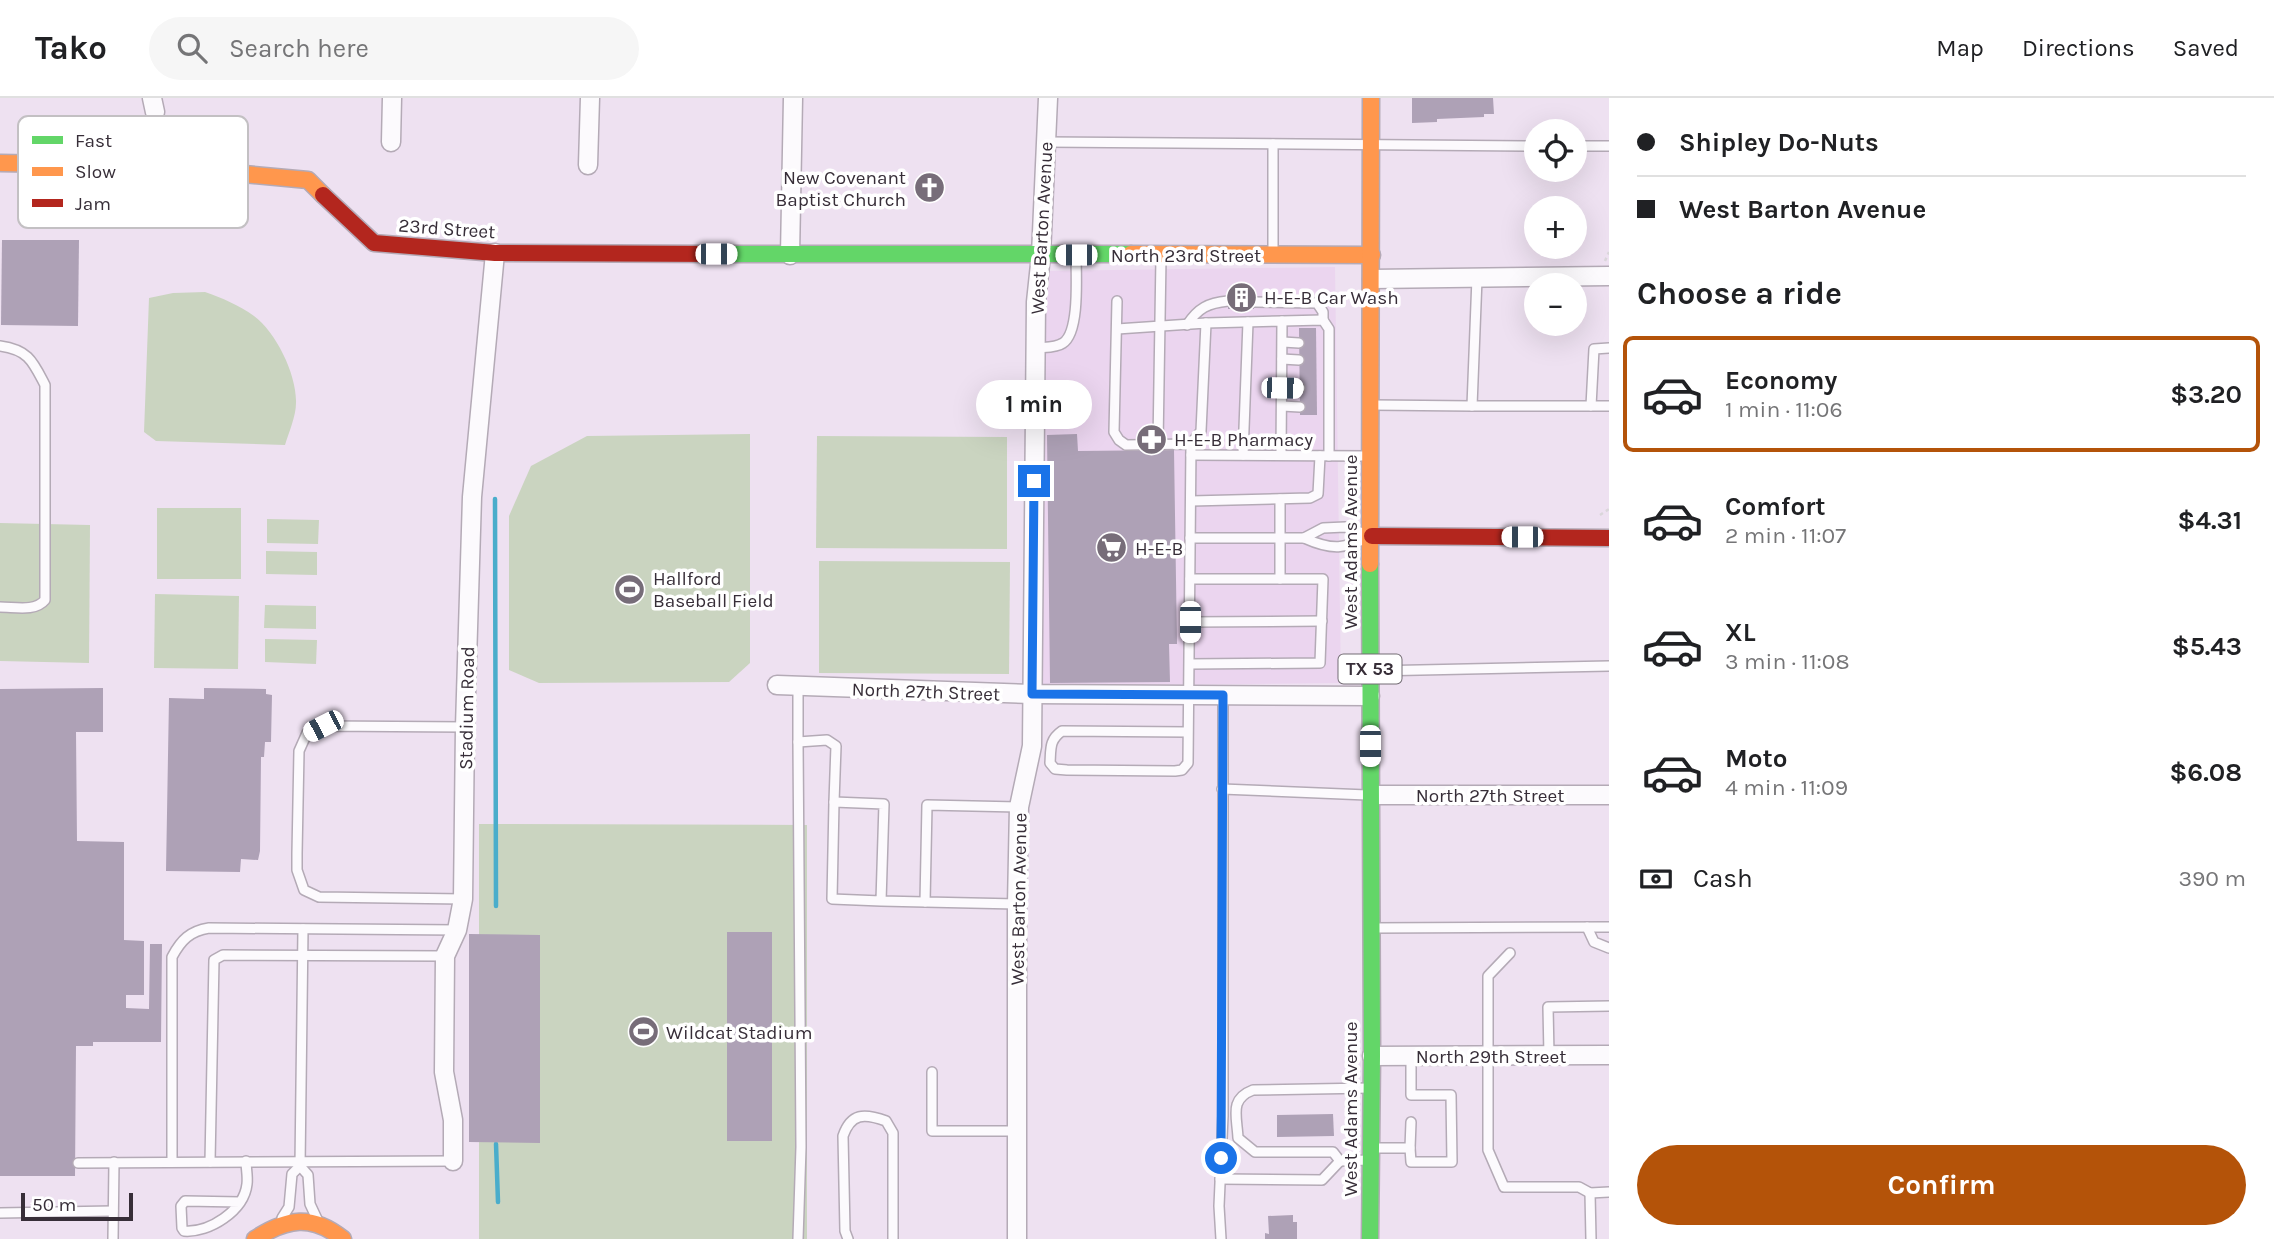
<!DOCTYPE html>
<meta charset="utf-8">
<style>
:root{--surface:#fff;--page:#f6f6f6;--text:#202124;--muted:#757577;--line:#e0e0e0;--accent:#b45309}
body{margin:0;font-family:Karla,sans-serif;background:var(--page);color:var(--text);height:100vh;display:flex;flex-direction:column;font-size:26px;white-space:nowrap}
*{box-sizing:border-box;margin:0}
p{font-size:23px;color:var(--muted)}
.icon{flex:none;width:38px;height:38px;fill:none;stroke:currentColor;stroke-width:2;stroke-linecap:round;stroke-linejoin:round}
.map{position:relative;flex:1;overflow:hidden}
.side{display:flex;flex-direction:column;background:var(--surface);width:665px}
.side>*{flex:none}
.banner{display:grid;align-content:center;height:154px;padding:0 28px;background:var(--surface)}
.tools{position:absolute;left:1524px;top:21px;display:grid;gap:14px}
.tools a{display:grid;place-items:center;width:63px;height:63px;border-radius:50%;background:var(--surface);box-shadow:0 7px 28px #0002;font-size:35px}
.scale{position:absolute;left:21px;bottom:18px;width:112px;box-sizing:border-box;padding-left:7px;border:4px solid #372e38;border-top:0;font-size:19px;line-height:24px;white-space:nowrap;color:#372e38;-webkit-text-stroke:5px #fff;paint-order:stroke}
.end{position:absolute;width:32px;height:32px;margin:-16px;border:9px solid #1a73e8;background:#fff;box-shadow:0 0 0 4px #fff}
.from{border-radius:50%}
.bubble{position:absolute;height:49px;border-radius:24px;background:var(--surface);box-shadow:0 7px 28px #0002;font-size:23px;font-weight:700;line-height:49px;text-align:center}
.car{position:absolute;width:21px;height:42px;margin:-21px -10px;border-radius:9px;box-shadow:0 0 5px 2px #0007;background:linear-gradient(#fff 24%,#345 0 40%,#fff 0 76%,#345 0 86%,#fff 0)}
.banner b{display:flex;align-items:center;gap:24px;height:66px;font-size:26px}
.banner b+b{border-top:2px solid var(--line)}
.banner i{width:18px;height:18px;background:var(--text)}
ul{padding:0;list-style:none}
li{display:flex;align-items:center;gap:21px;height:116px;margin:0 14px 10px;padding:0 14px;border:4px solid transparent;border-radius:10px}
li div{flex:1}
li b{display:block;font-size:26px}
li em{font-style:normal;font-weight:700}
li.selected{border-color:var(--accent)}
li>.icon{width:63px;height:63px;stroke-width:1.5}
h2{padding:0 28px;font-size:32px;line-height:84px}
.pay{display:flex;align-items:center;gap:18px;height:77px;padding:0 28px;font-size:26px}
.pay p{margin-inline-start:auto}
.primary-button{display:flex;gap:14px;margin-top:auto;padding:14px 28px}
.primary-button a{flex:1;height:80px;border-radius:42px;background:var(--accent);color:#fff;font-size:28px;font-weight:700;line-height:80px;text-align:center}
header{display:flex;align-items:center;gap:42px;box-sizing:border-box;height:98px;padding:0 35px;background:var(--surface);border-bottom:2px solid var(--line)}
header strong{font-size:33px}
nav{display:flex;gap:38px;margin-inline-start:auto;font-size:24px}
.search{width:490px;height:63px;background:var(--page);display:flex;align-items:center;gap:18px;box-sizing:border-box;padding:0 24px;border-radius:38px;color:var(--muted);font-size:26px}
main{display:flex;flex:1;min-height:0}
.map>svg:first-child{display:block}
.built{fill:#ebd5ef}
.green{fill:#cad4c0}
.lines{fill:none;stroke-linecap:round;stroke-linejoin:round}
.stream{stroke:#4aadcb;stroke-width:4.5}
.building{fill:#aea1b6}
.lane-casing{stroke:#b4aab6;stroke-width:12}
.street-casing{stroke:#b4aab6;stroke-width:21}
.fast-casing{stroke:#b4aab6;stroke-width:19}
.slow-casing{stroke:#b4aab6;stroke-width:19}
.jam-casing{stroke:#b4aab6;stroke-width:19}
.path{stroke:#dad6da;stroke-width:2.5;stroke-dasharray:3.5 3.5;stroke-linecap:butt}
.lane{stroke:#fcfafd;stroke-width:9}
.street{stroke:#fcfafd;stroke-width:18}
.fast{stroke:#63d668;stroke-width:16}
.slow{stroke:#ff974d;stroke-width:16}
.jam{stroke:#b3261e;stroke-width:16}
.route{stroke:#1a73e8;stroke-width:9}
.labels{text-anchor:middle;stroke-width:7;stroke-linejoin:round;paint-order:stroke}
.shield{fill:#fff;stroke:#736d74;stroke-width:2}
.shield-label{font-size:18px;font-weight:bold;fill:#372e38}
.poi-label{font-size:19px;fill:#372e38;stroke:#fff;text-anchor:start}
.street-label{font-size:19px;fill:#372e38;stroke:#fff}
.key{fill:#fff;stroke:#c3c0c3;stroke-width:2}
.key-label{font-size:19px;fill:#372e38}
</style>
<header>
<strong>Tako</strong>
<div class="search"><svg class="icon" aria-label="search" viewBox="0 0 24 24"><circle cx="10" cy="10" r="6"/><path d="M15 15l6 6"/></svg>Search here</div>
<nav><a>Map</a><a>Directions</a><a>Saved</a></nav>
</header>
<main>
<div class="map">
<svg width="1609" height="1141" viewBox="0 0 1609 1141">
<rect width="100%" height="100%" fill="#eee1f1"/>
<path class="built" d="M1335 169 1341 585 1042 588 1039 380 1045 350 1043 173Z"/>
<g class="green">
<path d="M205 194C222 200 239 207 254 218 276 234 297 277 296 305 296 318 289 334 285 347L156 343 144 334 149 200 173 195Z"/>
<path d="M750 336V565L729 584 539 585 509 572V418L531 368 587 338Z"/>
<path d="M817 338 1007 339V451L816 450Z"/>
<rect x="157" y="410" width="84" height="71"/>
<path d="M267 421 319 422 318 446 267 445Z"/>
<path d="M0 425 90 427 89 565 0 563Z"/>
<path d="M266 453 317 454V477L266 476Z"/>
<path d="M819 463 1010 464 1009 576 819 575Z"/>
<path d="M155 496 239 498 238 571 154 570Z"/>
<path d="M265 507 316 508V531L264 530Z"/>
<path d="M265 541 317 542 316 566 265 564Z"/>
<path d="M479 726 807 727V1141H479Z"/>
</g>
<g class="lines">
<g class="stream">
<path d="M495 401 496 808"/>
<path d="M496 1046 498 1104"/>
</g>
</g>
<g class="building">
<path d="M1412 0H1493L1494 16H1484V19L1437 21V24L1412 25Z"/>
<path d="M2 142H79L78 228 1 227Z"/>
<path d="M1228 193 1254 194V211H1228Z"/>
<path d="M1299 230H1316L1317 317H1300Z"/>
<path d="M1077 336 1078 353 1174 352 1177 546H1169L1170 584 1050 585 1047 337Z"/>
<path d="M103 590V634H76L77 743 124 744V842L144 843V897H126V910L149 911 150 846H162L161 944H93V948H76L75 1078H0V591Z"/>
<path d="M204 590 266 591V596L272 597 271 644H265L264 659H261L260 753 258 762 241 761 240 774 166 773 169 600 204 601Z"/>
<rect x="727" y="834" width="45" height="209"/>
<path d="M469 836 540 837V1045L469 1044Z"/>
<path d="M1333 1016 1334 1038 1277 1039V1017Z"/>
<path d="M1293 1117V1124H1297V1141H1265V1135L1269 1136 1268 1118Z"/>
</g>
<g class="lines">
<defs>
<g id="lane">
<path d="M1046 44 1536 48"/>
<path d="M1575 48H1609"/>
<path d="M1273 156V46"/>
<path d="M1117 203 1114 334 1119 342 1126 347 1191 346 1188 665 1182 672 1175 673 1067 672 1055 671 1050 665C1051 651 1049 642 1062 633L1188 634"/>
<path d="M1254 204 1317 205 1323 214V222"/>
<path d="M1282 223 1323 222 1329 231V358"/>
<path d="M1206 225 1282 223 1281 357"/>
<path d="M1187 227C1198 210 1208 205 1228 203"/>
<path d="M1117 231 1206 225 1201 333 1191 346"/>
<path d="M1283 244 1299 245"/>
<path d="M0 248C29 252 33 264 45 287V502C35 514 15 509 0 509"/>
<path d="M1036 250C1044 249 1056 250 1063 245 1080 234 1076 177 1076 157"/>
<path d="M1282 261 1299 262"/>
<path d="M1282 290H1300"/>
<path d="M1372 307 1472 308 1477 180"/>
<path d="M1282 308 1300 309"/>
<path d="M1472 308H1609"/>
<path d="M1591 308 1594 251 1609 250"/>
<path d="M1158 346 1161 159"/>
<path d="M1191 357 1368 358"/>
<path d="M1243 357 1248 224"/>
<path d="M1191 403 1310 400 1318 396 1320 358"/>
<path d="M1345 429 1372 438C1344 451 1333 453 1304 440L1323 430Z"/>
<path d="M1190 440H1304"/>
<path d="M1280 481V401"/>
<path d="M1190 524 1322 523"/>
<path d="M1190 566 1320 565 1323 481H1190"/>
<path d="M1373 573 1609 568"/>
<path d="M798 588V644L827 642 836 648 834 704"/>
<path d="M1222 691 1367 697"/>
<path d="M463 801 319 799 304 792 297 772V756L299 653 307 635 323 628 465 629"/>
<path d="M881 803 832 801 834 704 884 706 881 803 925 804"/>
<path d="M1017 806 925 804 927 707 1019 709"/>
<path d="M1587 829 1594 844 1609 850"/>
<path d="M1373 830 1609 829"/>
<path d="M303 831 300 1068 308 1077 310 1106 317 1121"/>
<path d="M1510 855 1488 878V1052L1504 1089H1579L1590 1095 1609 1094"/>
<path d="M1549 957 1548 909 1609 908"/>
<path d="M932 974V1033H1017"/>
<path d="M1375 1050H1410L1411 1064H1452L1451 997H1411V958"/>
<path d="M1410 1050 1411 1024"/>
<path d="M1369 1062 1340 1063 1333 1054H1255L1238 1040C1237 1018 1229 1001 1253 992L1370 990"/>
<path d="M172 1064V859C181 842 190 833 209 830L457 832"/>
<path d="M210 1064 214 862 223 857 445 858"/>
<path d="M78 1065 453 1063"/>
<path d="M1220 1081 1322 1082 1340 1063"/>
<path d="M1590 1095 1591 1141"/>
<path d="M240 1104 185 1103 181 1108 182 1130 184 1133C209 1135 244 1113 247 1086 248 1079 246 1070 246 1063"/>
<path d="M0 1115 113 1113"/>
<path d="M282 1120 289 1109 292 1076 300 1068"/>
<path d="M113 1141 114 1064"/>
<path d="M798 1141 801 1049 798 644"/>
<path d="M848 1141 845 1133 843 1038C851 1015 864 1015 886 1023L893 1035V1141"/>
<path d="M1221 1141 1219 1108 1223 1018V597"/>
</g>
<g id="street">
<path d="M152 0 155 14"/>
<path d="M391 44 392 0"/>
<path d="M588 67 590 0"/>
<path d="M790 157 793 0"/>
<path d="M1372 181 1609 178"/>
<path d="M777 587 1032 596 1370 598"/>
<path d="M1371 697H1609"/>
<path d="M1372 958 1609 957"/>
<path d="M453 1063V1022L444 974 445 858 457 832 463 801 465 629 472 399 495 155"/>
<path d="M1017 1141V806L1019 709 1032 648 1036 204 1041 157 1048 0"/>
</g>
<g id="fast">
<path d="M723 156H1131"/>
<path d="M1370 1141 1372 958 1370 466"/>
</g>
<g id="slow">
<path d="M0 65 158 68 308 82 323 97"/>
<path d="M1131 156 1372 157"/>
<path d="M1370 466 1371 0"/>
<path d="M255 1141C287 1120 312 1116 343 1141"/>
</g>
<g id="jam">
<path d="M323 97 374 145 495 155 723 156"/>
<path d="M1372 438 1609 440"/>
</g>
</defs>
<use href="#lane" class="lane-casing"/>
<use href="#street" class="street-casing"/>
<use href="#fast" class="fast-casing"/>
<use href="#slow" class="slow-casing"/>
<use href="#jam" class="jam-casing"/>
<g class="path">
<path d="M1605 163 1609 154"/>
<path d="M1600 417 1609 411"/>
</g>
<use href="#lane" class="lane"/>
<use href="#street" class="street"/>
<use href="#fast" class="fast"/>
<use href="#slow" class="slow"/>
<use href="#jam" class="jam"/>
</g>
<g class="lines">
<path class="route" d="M1034 383 1032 596 1223 597 1221 1060"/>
</g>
<defs>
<symbol id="church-disc" viewBox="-11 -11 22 22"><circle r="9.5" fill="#776d79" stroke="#fff"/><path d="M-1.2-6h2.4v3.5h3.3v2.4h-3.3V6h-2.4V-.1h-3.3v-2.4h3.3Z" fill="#fff"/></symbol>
<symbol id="building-disc" viewBox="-11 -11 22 22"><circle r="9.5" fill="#776d79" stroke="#fff"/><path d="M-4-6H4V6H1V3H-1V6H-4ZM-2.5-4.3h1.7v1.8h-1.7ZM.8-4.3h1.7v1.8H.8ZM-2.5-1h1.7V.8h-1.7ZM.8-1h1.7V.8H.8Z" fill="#fff"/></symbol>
<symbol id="pharmacy-disc" viewBox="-11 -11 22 22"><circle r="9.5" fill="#776d79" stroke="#fff"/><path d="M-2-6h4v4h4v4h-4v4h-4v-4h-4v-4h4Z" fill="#fff"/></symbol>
<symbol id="supermarket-disc" viewBox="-11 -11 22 22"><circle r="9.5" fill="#776d79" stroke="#fff"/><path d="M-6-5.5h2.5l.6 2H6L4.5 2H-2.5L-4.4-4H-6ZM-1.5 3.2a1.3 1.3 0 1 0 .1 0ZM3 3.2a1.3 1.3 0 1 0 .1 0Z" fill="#fff"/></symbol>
<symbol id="stadium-disc" viewBox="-11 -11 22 22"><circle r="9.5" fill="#776d79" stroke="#fff"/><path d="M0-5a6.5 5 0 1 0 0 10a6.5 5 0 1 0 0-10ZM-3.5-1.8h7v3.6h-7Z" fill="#fff"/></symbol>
</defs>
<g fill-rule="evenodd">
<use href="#church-disc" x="912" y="72" width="35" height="35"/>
<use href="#building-disc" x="1224" y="182" width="35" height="35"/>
<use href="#pharmacy-disc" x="1134" y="324" width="35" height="35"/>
<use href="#supermarket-disc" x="1094" y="432" width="35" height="35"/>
<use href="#stadium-disc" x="612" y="474" width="35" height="35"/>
<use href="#stadium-disc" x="626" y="916" width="35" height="35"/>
</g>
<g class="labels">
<rect class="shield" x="1338.5" y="556.5" width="63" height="29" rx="5"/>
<g class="shield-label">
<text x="1370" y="577">TX 53</text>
</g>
<g class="poi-label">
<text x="906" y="86" text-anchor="end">New Covenant<tspan x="906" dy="22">Baptist Church</tspan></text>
<text x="1264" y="206">H-E-B Car Wash</text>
<text x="1174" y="348">H-E-B Pharmacy</text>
<text x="1135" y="457">H-E-B</text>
<text x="653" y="487">Hallford<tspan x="653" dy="22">Baseball Field</tspan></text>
<text x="666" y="941">Wildcat Stadium</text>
</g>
<g class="street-label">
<text transform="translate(447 130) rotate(4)" y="7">23rd Street</text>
<text transform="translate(1041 130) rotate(-87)" y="7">West Barton Avenue</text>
<text x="1186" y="164">North 23rd Street</text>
<text transform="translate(1350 444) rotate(-90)" y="7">West Adams Avenue</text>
<text transform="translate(926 593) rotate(2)" y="7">North 27th Street</text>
<text transform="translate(466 610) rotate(-89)" y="7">Stadium Road</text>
<text x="1490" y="704">North 27th Street</text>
<text transform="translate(1018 801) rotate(-89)" y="7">West Barton Avenue</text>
<text x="1491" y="965">North 29th Street</text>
<text transform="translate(1350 1011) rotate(-90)" y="7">West Adams Avenue</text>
</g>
</g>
<rect x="18" y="18" width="230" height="112" rx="10" class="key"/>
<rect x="32" y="38" width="31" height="8" fill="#63d668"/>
<rect x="32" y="69" width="31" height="9" fill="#ff974d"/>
<rect x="32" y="101" width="31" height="8" fill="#b3261e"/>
<g class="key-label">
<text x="75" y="49">Fast</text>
<text x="75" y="80">Slow</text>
<text x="75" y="112">Jam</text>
</g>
</svg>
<div class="tools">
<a><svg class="icon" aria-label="locate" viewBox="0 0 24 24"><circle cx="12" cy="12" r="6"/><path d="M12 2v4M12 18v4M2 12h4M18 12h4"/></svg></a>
<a>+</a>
<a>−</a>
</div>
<div class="scale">50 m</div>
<i class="end from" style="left:1221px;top:1060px"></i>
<i class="end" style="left:1034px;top:383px"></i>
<div class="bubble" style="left:976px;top:282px;width:116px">1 min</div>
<i class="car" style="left:716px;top:156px;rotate:90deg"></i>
<i class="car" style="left:1076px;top:157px;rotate:270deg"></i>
<i class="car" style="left:1282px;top:290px;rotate:91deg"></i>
<i class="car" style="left:1522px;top:439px;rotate:270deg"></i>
<i class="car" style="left:1190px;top:524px;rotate:180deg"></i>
<i class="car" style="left:323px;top:628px;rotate:243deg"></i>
<i class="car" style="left:1370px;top:648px;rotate:180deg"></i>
</div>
<section class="side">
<div class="banner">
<b><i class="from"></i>Shipley Do-Nuts</b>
<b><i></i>West Barton Avenue</b>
</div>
<h2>Choose a ride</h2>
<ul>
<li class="selected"><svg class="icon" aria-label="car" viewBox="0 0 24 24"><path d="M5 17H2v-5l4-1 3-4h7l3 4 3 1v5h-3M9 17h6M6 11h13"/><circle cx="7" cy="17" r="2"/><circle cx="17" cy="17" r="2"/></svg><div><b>Economy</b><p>1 min · 11:06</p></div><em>$3.20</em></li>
<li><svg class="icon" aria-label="car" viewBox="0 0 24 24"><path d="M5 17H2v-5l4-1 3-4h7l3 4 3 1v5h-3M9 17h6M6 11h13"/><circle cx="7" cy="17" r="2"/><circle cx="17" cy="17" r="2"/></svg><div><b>Comfort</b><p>2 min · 11:07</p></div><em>$4.31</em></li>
<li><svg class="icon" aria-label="car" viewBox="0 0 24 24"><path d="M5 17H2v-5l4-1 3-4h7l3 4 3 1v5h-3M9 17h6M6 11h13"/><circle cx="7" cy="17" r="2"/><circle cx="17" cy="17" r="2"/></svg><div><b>XL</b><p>3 min · 11:08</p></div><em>$5.43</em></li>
<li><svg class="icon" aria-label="car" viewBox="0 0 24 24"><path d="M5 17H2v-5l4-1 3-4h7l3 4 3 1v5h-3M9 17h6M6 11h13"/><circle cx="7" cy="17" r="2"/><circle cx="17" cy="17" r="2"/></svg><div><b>Moto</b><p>4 min · 11:09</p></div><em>$6.08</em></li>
</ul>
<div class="pay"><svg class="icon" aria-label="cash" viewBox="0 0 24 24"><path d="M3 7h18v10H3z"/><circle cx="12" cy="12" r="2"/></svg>Cash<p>390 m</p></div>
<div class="primary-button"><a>Confirm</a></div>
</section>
</main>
